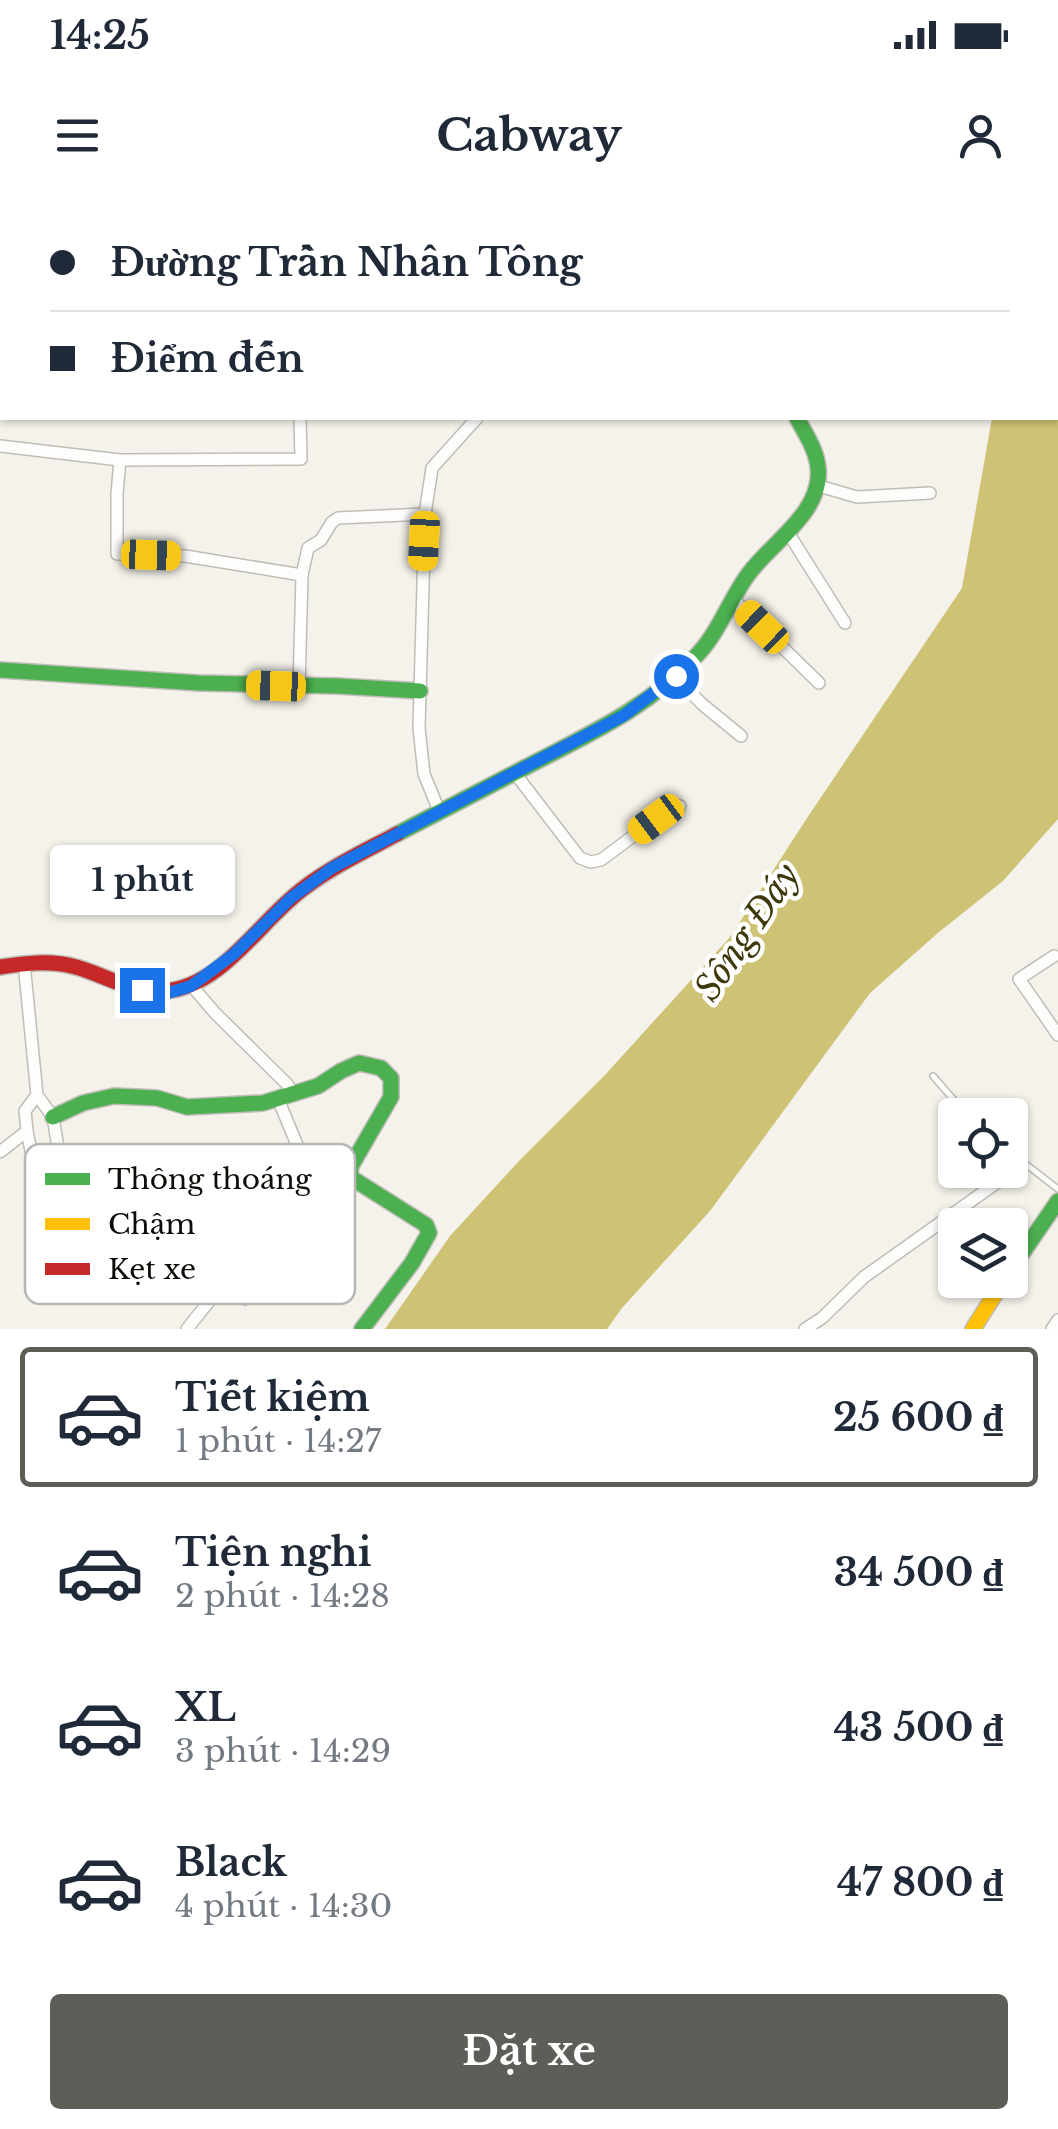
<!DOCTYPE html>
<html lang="vi">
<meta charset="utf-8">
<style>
:root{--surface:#fff;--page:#f6f6f7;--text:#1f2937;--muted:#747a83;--line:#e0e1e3;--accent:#5e5d57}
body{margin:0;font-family:"Libre Baskerville",serif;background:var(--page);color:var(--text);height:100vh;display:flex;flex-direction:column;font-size:38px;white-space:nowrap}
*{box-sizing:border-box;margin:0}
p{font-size:32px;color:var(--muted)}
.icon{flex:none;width:55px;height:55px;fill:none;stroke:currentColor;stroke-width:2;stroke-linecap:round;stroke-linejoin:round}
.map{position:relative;height:1129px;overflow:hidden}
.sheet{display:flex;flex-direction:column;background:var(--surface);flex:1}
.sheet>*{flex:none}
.guide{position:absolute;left:0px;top:0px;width:1060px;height:220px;box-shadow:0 2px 8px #0004;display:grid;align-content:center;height:220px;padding:0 50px;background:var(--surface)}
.buttons{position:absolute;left:938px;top:898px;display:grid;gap:20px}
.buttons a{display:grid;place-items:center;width:90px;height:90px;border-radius:10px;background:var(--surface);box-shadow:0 2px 8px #0004;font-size:50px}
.end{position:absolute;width:45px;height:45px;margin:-22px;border:12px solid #1a73e8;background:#fff;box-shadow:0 0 0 5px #fff}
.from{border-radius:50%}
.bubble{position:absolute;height:70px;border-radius:10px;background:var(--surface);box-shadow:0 2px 8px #0004;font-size:32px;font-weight:800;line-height:70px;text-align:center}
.car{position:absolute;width:30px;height:60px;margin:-30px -15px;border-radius:12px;box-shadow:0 0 8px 2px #0007;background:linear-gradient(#f5c518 24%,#345 0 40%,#f5c518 0 76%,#345 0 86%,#f5c518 0)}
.guide b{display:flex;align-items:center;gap:35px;height:95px;font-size:38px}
.guide b+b{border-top:2px solid var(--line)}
.guide i{width:25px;height:25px;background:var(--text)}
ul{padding:18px 0 0;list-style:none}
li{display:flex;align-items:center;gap:30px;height:140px;margin:0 20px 15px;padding:0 30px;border:5px solid transparent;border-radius:10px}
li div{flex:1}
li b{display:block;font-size:38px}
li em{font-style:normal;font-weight:800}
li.active{border-color:var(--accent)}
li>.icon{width:90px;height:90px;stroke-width:1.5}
.cta{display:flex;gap:20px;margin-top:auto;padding:20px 50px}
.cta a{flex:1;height:115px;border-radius:10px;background:var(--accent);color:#fff;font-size:40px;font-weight:800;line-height:115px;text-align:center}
.status{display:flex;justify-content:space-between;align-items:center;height:70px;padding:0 50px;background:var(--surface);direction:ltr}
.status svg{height:28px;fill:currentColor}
header{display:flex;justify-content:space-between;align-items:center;height:130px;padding:0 50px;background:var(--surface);font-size:45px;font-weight:800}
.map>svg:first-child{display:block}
.water{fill:#cec274}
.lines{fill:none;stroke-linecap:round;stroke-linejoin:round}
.lane-casing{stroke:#bfbdb7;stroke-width:8}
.street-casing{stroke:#bfbdb7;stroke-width:14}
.fast-casing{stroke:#bfbdb7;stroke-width:18}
.slow-casing{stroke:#bfbdb7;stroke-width:18}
.jam-casing{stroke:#bfbdb7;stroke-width:18}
.lane{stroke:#fdfdfc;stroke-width:5}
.street{stroke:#fdfdfc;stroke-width:11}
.fast{stroke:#4caf50;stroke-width:15}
.slow{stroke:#ffc107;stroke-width:15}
.jam{stroke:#c62828;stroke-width:15}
.route{stroke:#1a73e8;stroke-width:12}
.labels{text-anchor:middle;stroke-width:9;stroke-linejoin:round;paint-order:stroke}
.water-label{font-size:35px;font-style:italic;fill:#3e380a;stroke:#fff}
.key{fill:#fff;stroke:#b6b6b5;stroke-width:2.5}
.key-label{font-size:28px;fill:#0d0d08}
</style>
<div class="status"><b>14:25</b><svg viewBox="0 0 49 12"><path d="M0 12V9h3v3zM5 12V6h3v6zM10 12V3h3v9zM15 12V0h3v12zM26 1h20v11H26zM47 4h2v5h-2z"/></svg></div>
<header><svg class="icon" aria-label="menu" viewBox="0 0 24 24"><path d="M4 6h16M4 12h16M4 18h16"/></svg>Cabway<svg class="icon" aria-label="person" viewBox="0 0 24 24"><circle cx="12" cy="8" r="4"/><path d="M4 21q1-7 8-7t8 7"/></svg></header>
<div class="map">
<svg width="1058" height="1129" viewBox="0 0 1058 1129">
<rect width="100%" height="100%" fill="#f4f2ea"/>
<path class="water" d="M1003 0H1058V619L1003 681 939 732 870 793 710 1011 622 1108 607 1129H385L450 1036 518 962 605 875 731 736 807 618 962 388 992 218H1058V2H1003Z"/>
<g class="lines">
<defs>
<g id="lane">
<path d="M933 876 967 915"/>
<path d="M1010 952 1058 989"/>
<path d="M222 1085 245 1102"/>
</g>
<g id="street">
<path d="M196 0V2"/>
<path d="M312 0V2"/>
<path d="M62 2V0"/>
<path d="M909 2 910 0"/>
<path d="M0 246 120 260 301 259 300 218"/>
<path d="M120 260 117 294V354L185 356 302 375 299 487"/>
<path d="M819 286 857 297 930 293"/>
<path d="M787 331 845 423"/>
<path d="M302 375 308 348 321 340 332 322 338 318 425 314"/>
<path d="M733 399 819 483"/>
<path d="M675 476 702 504 741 536"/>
<path d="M514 572 580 658 591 662 601 660 656 619 680 606"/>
<path d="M440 613 424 574 419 528 425 314 432 268 477 218"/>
<path d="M1054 756 1019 779 1058 835"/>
<path d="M24 763 37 895 25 911 27 931 39 991 43 995C52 996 61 995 64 985L53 917 37 895"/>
<path d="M191 785 215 813 287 884 293 893"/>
<path d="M278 899 303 959"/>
<path d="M0 952 27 931"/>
<path d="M187 1129 218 1090 219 1084 217 1073 260 1031 274 1012"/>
<path d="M805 1129 822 1118 864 1077 1002 979"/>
<path d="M1052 1129 1058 1120"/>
</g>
<g id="fast">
<path d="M0 470 199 483 338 486 420 491"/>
<path d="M397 634C440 612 483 589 526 567 589 534 647 509 697 455 720 431 730 398 750 372 773 342 824 310 818 267 816 249 805 233 797 218"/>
<path d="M53 917 83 903 114 896 157 898 187 907 263 903 318 886 341 871 359 863 381 868 391 878V897L351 966 350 977 426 1025 429 1033 412 1063 362 1129"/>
<path d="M1010 1071 1058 1001"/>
</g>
<g id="slow">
<path d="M681 0 682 2"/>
<path d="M973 1129 1004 1080"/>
</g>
<path id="jam" d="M0 767C25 763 51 760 76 767 105 775 133 794 165 791 222 787 261 719 304 688 333 666 365 651 397 634"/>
</defs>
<use href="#lane" class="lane-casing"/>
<use href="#street" class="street-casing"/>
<use href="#fast" class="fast-casing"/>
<use href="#slow" class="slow-casing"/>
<use href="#jam" class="jam-casing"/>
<use href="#lane" class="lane"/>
<use href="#street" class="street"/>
<use href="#fast" class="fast"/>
<use href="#slow" class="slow"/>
<use href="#jam" class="jam"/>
</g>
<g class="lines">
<path class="route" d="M142 790 168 793 191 786 234 754 291 698 332 668 623 516 676 476"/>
</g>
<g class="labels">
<g class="water-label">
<text transform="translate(747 732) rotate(-56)" y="12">Sông Đáy</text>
</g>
</g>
<rect x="25" y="944" width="330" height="160" rx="15" class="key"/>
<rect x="45" y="973" width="45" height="12" fill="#4caf50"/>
<rect x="45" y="1018" width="45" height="12" fill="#ffc107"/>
<rect x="45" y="1063" width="45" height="12" fill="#c62828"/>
<g class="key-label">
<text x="108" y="989">Thông thoáng</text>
<text x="108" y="1034">Chậm</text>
<text x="108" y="1079">Kẹt xe</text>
</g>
</svg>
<div class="buttons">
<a><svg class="icon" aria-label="locate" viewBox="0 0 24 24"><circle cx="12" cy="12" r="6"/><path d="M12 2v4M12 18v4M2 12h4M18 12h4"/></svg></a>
<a><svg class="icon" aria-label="layers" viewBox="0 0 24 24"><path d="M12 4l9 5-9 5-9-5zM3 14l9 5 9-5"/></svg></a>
</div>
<i class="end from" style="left:676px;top:476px"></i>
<i class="end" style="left:142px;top:790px"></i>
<div class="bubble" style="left:50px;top:645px;width:185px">1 phút</div>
<i class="car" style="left:424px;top:341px;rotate:183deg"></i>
<i class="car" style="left:151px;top:355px;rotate:92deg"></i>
<i class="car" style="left:762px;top:427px;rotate:314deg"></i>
<i class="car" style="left:276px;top:486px;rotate:272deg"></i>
<i class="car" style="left:656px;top:619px;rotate:233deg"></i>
<div class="guide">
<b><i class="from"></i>Đường Trần Nhân Tông</b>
<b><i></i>Điểm đến</b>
</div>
</div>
<section class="sheet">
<ul>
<li class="active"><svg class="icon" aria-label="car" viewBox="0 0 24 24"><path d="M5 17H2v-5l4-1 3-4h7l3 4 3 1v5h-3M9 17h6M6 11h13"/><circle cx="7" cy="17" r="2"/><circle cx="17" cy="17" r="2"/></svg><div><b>Tiết kiệm</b><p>1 phút · 14:27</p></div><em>25 600 ₫</em></li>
<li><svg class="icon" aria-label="car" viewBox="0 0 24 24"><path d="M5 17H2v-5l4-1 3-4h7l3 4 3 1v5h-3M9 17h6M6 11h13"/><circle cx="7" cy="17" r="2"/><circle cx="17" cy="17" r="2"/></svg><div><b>Tiện nghi</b><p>2 phút · 14:28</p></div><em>34 500 ₫</em></li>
<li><svg class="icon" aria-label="car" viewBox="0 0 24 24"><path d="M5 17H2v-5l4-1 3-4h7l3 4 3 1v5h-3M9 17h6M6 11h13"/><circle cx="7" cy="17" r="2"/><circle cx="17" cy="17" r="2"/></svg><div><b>XL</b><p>3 phút · 14:29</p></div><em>43 500 ₫</em></li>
<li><svg class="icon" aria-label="car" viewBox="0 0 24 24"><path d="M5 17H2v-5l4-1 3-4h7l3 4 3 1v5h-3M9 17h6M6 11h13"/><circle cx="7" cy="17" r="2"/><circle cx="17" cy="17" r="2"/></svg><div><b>Black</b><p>4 phút · 14:30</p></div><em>47 800 ₫</em></li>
</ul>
<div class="cta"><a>Đặt xe</a></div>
</section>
